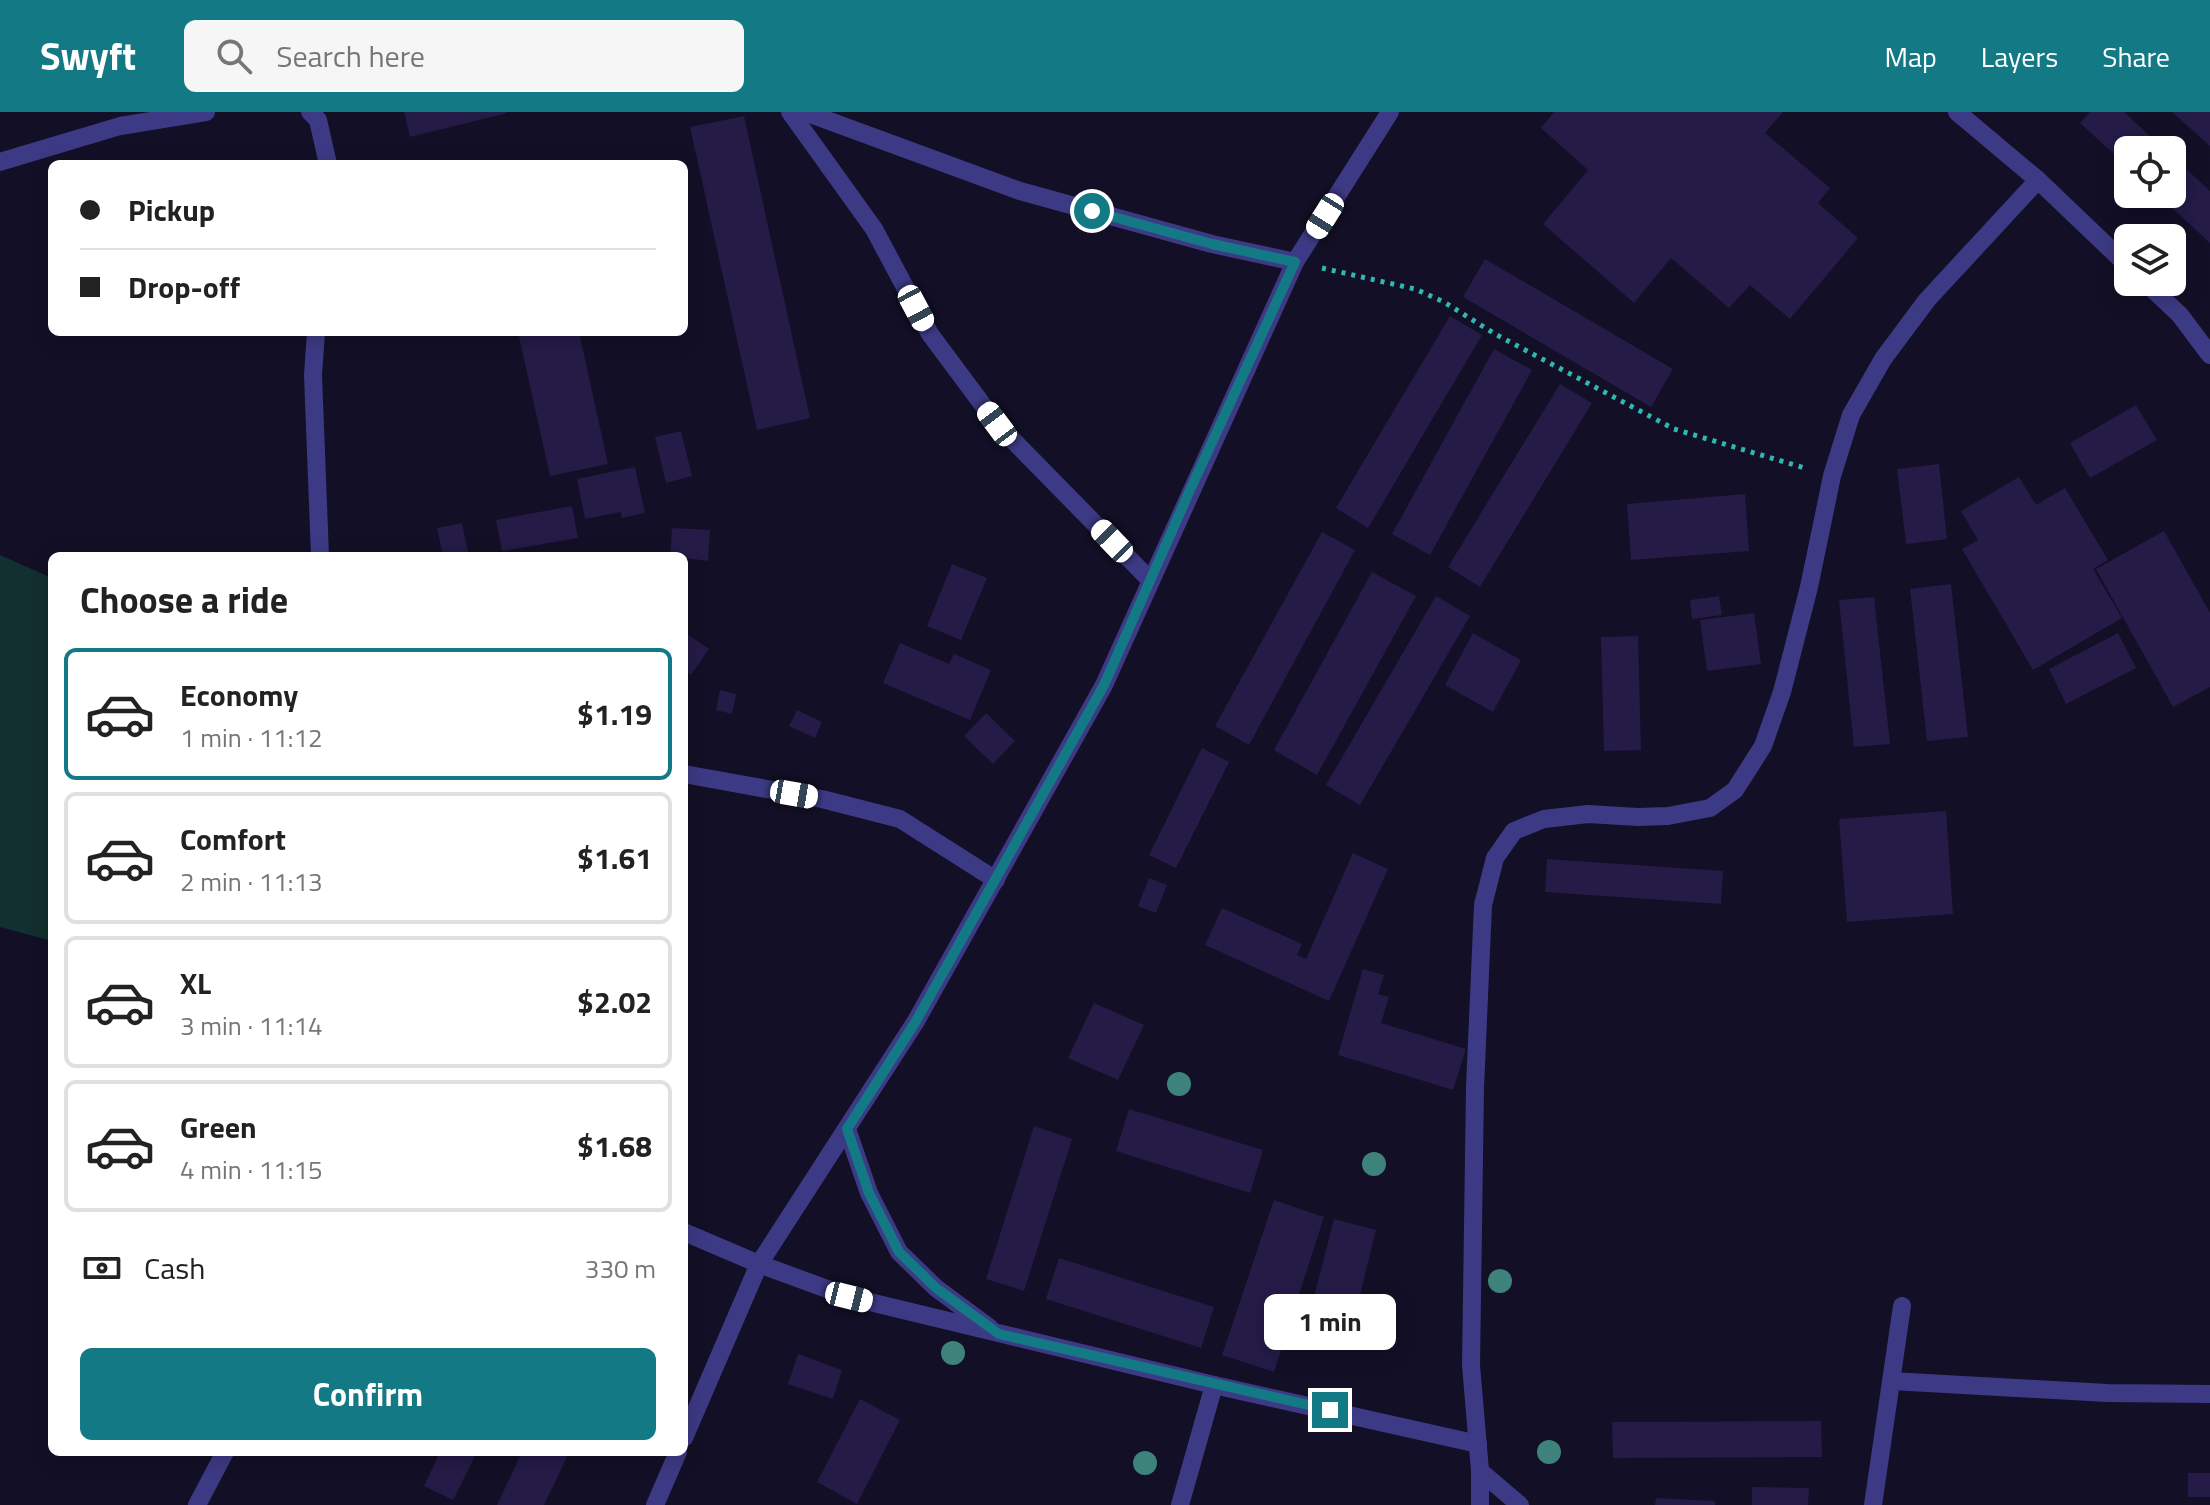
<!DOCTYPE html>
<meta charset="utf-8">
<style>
:root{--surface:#fff;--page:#f6f6f6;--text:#222;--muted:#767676;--line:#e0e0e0;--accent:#137a85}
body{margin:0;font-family:"Titillium Web",sans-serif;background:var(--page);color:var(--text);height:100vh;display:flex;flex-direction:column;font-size:30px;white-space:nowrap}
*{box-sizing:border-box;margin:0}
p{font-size:26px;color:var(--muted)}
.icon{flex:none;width:44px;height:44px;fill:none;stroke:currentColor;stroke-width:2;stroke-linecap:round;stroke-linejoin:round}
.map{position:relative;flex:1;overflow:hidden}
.details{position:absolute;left:48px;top:440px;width:640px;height:904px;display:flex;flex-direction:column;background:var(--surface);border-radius:12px;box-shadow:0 4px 20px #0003}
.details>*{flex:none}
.hud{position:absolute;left:48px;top:48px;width:640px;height:176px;border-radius:12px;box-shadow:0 4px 20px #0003;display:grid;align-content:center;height:176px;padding:0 32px;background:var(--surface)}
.controls{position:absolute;left:2114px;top:24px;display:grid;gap:16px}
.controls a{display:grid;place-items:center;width:72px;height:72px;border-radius:12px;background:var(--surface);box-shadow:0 4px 20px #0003;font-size:40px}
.end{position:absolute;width:36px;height:36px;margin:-18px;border:10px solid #137a85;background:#fff;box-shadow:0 0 0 4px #fff}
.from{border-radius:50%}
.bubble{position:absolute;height:56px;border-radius:12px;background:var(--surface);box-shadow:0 4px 20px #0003;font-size:26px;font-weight:700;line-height:56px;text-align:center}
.car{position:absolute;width:24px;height:48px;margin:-24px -12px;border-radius:10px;box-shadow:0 0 6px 2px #0007;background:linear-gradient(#fff 24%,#345 0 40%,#fff 0 76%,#345 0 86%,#fff 0)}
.hud b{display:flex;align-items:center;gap:28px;height:76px;font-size:30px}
.hud b+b{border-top:2px solid var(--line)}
.hud i{width:20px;height:20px;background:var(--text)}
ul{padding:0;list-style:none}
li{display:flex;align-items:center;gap:24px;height:132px;margin:0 16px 12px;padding:0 16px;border:4px solid var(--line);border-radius:12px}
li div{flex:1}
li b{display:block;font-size:30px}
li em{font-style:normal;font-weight:700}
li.active{border-color:var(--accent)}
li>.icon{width:72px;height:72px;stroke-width:1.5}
h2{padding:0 32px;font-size:36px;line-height:96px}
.pay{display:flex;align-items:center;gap:20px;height:88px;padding:0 32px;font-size:30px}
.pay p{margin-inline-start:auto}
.button{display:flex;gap:16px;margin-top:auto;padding:16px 32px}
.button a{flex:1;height:92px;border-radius:12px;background:var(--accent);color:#fff;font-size:32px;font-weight:700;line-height:92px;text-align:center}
header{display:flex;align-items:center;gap:48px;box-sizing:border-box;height:112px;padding:0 40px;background:var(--accent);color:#fff}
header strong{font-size:38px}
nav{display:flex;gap:44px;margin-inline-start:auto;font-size:28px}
.search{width:560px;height:72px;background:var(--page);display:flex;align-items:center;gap:20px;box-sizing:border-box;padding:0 28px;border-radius:12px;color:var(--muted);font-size:30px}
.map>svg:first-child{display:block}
.green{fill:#12302f}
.building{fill:#241b47}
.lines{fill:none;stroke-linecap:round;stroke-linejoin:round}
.path{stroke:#2fb8b0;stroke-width:5;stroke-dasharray:4 6;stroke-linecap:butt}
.lane{stroke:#3d3a85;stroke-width:18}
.tree{fill:#3d827b}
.route{stroke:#137a85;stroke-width:10}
</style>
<header>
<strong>Swyft</strong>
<div class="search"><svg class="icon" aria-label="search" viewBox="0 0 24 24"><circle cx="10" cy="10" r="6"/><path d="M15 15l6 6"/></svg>Search here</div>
<nav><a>Map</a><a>Layers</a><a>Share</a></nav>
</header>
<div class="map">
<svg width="2210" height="1393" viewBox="0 0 2210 1393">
<rect width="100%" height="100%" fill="#130f26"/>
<path class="green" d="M0 443 52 466V829L0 815Z"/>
<g class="building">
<path d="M404 0H507V1L410 25Z"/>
<path d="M1554 0H1783L1765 21 1830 76 1818 91 1858 126 1790 207 1750 173 1729 196 1671 146 1634 191 1543 112 1588 58 1541 16Z"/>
<path d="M2090 0H2124L2165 38H2128V55L2080 11Z"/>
<path d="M2172 0H2210V34Z"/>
<path d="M744 4 810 306 757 318 690 15Z"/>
<path d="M2172 44 2210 79V131L2157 82H2172Z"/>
<path d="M1485 147 1673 257 1651 295 1463 185Z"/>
<path d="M1450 204 1482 223 1368 416 1336 396Z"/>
<path d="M518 220H579L608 352 550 364Z"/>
<path d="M1494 237 1532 258 1430 443 1392 422Z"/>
<path d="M1560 272 1592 291 1480 475 1448 455Z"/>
<path d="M2136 293 2157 328 2090 366 2070 331Z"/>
<path d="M681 319 692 364 666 371 655 325Z"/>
<path d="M1939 352 1947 427 1906 432 1897 357Z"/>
<path d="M635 355 645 401 622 406 621 400 585 407 577 367Z"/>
<path d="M2019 365 2036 393 2065 376 2108 448 2093 457 2122 506 2033 558 1962 437 1978 428 1961 399Z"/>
<path d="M1745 382 1749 439 1631 448 1627 392Z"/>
<path d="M572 394 578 426 502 439 496 408Z"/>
<path d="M462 411 469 444H443L437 416Z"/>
<path d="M672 416 710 418 708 449 670 444Z"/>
<path d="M2164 419 2210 501V575L2173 595 2096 457Z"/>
<path d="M1322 420 1355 438 1249 633 1215 614Z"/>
<path d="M952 452 987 466 961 528 927 514Z"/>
<path d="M1372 460 1416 484 1317 663 1274 638Z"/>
<path d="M1951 472 1968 625 1927 629 1910 477Z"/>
<path d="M1436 484 1470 504 1360 693 1326 673Z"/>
<path d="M1719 484 1722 503 1692 507 1690 488Z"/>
<path d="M1874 485 1890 632 1854 635 1839 488Z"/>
<path d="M1754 501 1761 552 1707 559 1700 508Z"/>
<path d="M684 520 709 537 691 563 684 558Z"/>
<path d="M1473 521 1521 548 1493 600 1445 573Z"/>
<path d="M2118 521 2136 556 2066 592 2049 557Z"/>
<path d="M1638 524 1641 638 1604 639 1601 525Z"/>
<path d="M900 531 949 552 954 542 991 558 970 608 883 571Z"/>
<path d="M720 578 736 582 732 602 716 598Z"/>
<path d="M797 598 822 610 815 626 789 614Z"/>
<path d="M986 601 1015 629 993 652 964 624Z"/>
<path d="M1202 636 1229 650 1176 756 1149 743Z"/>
<path d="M1946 699 1953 802 1847 810 1839 707Z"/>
<path d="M1353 741 1388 757 1329 889 1205 833 1222 796 1302 832 1297 843 1306 847Z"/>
<path d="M1547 747 1723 759 1721 792 1545 780Z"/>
<path d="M1149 766 1167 773 1156 801 1138 794Z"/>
<path d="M1363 857 1384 863 1378 882 1389 885 1381 911 1466 937 1453 978 1338 943Z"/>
<path d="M1094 891 1144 913 1118 968 1068 946Z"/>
<path d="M1129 997 1263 1038 1250 1081 1116 1039Z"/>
<path d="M1034 1014 1072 1027 1024 1179 986 1167Z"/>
<path d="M1274 1088 1324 1105 1274 1260 1222 1243Z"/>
<path d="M1334 1107 1376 1118 1348 1231 1305 1220Z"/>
<path d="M1059 1146 1214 1195 1201 1236 1046 1187Z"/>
<path d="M798 1242 842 1258 833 1287 788 1272Z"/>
<path d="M860 1287 900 1308 857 1392 817 1370Z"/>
<path d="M1821 1309 1822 1345 1613 1346 1612 1310Z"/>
<path d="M440 1340H477L453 1388 424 1374Z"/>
<path d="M522 1340H561L568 1343 544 1393H497Z"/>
<rect x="2188" y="1361" width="22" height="24"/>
<path d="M1752 1375 1809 1376 1808 1393H1752Z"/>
<path d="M1656 1386 1715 1389V1393H1655Z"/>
</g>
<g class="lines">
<path class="path" d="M1322 156 1415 177 1444 190 1495 222 1674 317 1808 357"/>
<g class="lane">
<path d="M310 0 318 8 328 52"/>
<path d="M790 0 874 117 930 222 997 312 1150 468"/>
<path d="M805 0 1020 79 1212 132 1295 150"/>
<path d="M1957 0 2038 68 2128 154"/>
<path d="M0 50 120 14 206 0"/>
<path d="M2145 170 2180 203 2210 243"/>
<path d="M316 220 313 263 320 444"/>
<path d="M684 662 822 687 900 707 996 768"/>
<path d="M847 1017 869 1081 899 1140 936 1176 990 1216"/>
<path d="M684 1120 759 1152 849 1185 1214 1273 1478 1332"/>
<path d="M1892 1269 2107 1281 2210 1282"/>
<path d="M684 1326 759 1152 916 909 1104 573 1295 150 1390 0"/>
<path d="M1480 1359V1393"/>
<path d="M197 1393 225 1340"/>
<path d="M655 1393 678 1340"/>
<path d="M1180 1393 1214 1273"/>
<path d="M1520 1393 1480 1359 1471 1253 1475 976 1483 793 1495 746 1514 719 1544 707 1588 702 1638 705 1668 704 1710 696 1735 678 1763 634 1782 580 1809 475 1832 364 1851 303 1883 247 1927 188 2038 68"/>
<path d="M1873 1393 1902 1194"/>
</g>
</g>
<g class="tree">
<circle cx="1179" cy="972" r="12"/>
<circle cx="1374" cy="1052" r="12"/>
<circle cx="1500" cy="1169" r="12"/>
<circle cx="953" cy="1241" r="12"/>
<circle cx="1549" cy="1340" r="12"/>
<circle cx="1145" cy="1351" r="12"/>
</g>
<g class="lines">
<path class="route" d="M1092 99 1212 132 1295 150 1190 378 1104 573 916 909 847 1017 869 1081 899 1140 936 1176 999 1222 1330 1298"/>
</g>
</svg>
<div class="controls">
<a><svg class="icon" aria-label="locate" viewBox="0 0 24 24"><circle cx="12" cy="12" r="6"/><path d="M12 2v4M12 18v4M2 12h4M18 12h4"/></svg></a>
<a><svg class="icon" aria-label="layers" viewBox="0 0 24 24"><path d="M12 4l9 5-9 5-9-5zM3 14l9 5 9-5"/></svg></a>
</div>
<i class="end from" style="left:1092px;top:99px"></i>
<i class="end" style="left:1330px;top:1298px"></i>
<div class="bubble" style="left:1264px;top:1182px;width:132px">1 min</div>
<i class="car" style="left:1325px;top:104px;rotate:212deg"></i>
<i class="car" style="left:916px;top:196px;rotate:152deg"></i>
<i class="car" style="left:997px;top:312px;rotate:323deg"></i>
<i class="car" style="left:1112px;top:429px;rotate:316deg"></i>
<i class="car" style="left:794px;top:682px;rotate:100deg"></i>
<i class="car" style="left:849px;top:1185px;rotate:104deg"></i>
<div class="hud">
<b><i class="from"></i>Pickup</b>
<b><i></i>Drop-off</b>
</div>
<section class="details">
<h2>Choose a ride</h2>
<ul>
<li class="active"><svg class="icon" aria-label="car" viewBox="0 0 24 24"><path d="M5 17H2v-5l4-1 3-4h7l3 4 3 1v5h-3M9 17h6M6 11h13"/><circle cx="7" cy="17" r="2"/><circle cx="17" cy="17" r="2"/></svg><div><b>Economy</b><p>1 min · 11:12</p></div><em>$1.19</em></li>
<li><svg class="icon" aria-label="car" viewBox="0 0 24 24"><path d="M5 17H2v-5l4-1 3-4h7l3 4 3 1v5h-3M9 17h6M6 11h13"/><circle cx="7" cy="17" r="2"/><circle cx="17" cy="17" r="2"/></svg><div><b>Comfort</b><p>2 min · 11:13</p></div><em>$1.61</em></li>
<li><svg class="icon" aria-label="car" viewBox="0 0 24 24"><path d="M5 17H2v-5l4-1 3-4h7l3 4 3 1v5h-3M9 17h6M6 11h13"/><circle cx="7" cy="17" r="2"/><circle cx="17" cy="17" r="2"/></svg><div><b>XL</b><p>3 min · 11:14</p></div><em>$2.02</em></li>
<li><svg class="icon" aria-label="car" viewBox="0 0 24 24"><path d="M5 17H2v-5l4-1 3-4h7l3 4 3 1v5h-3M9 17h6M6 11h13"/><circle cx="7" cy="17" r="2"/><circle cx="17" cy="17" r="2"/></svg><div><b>Green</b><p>4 min · 11:15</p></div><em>$1.68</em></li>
</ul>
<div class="pay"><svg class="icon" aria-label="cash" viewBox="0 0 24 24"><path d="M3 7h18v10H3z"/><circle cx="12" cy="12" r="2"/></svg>Cash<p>330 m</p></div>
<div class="button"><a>Confirm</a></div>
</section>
</div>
